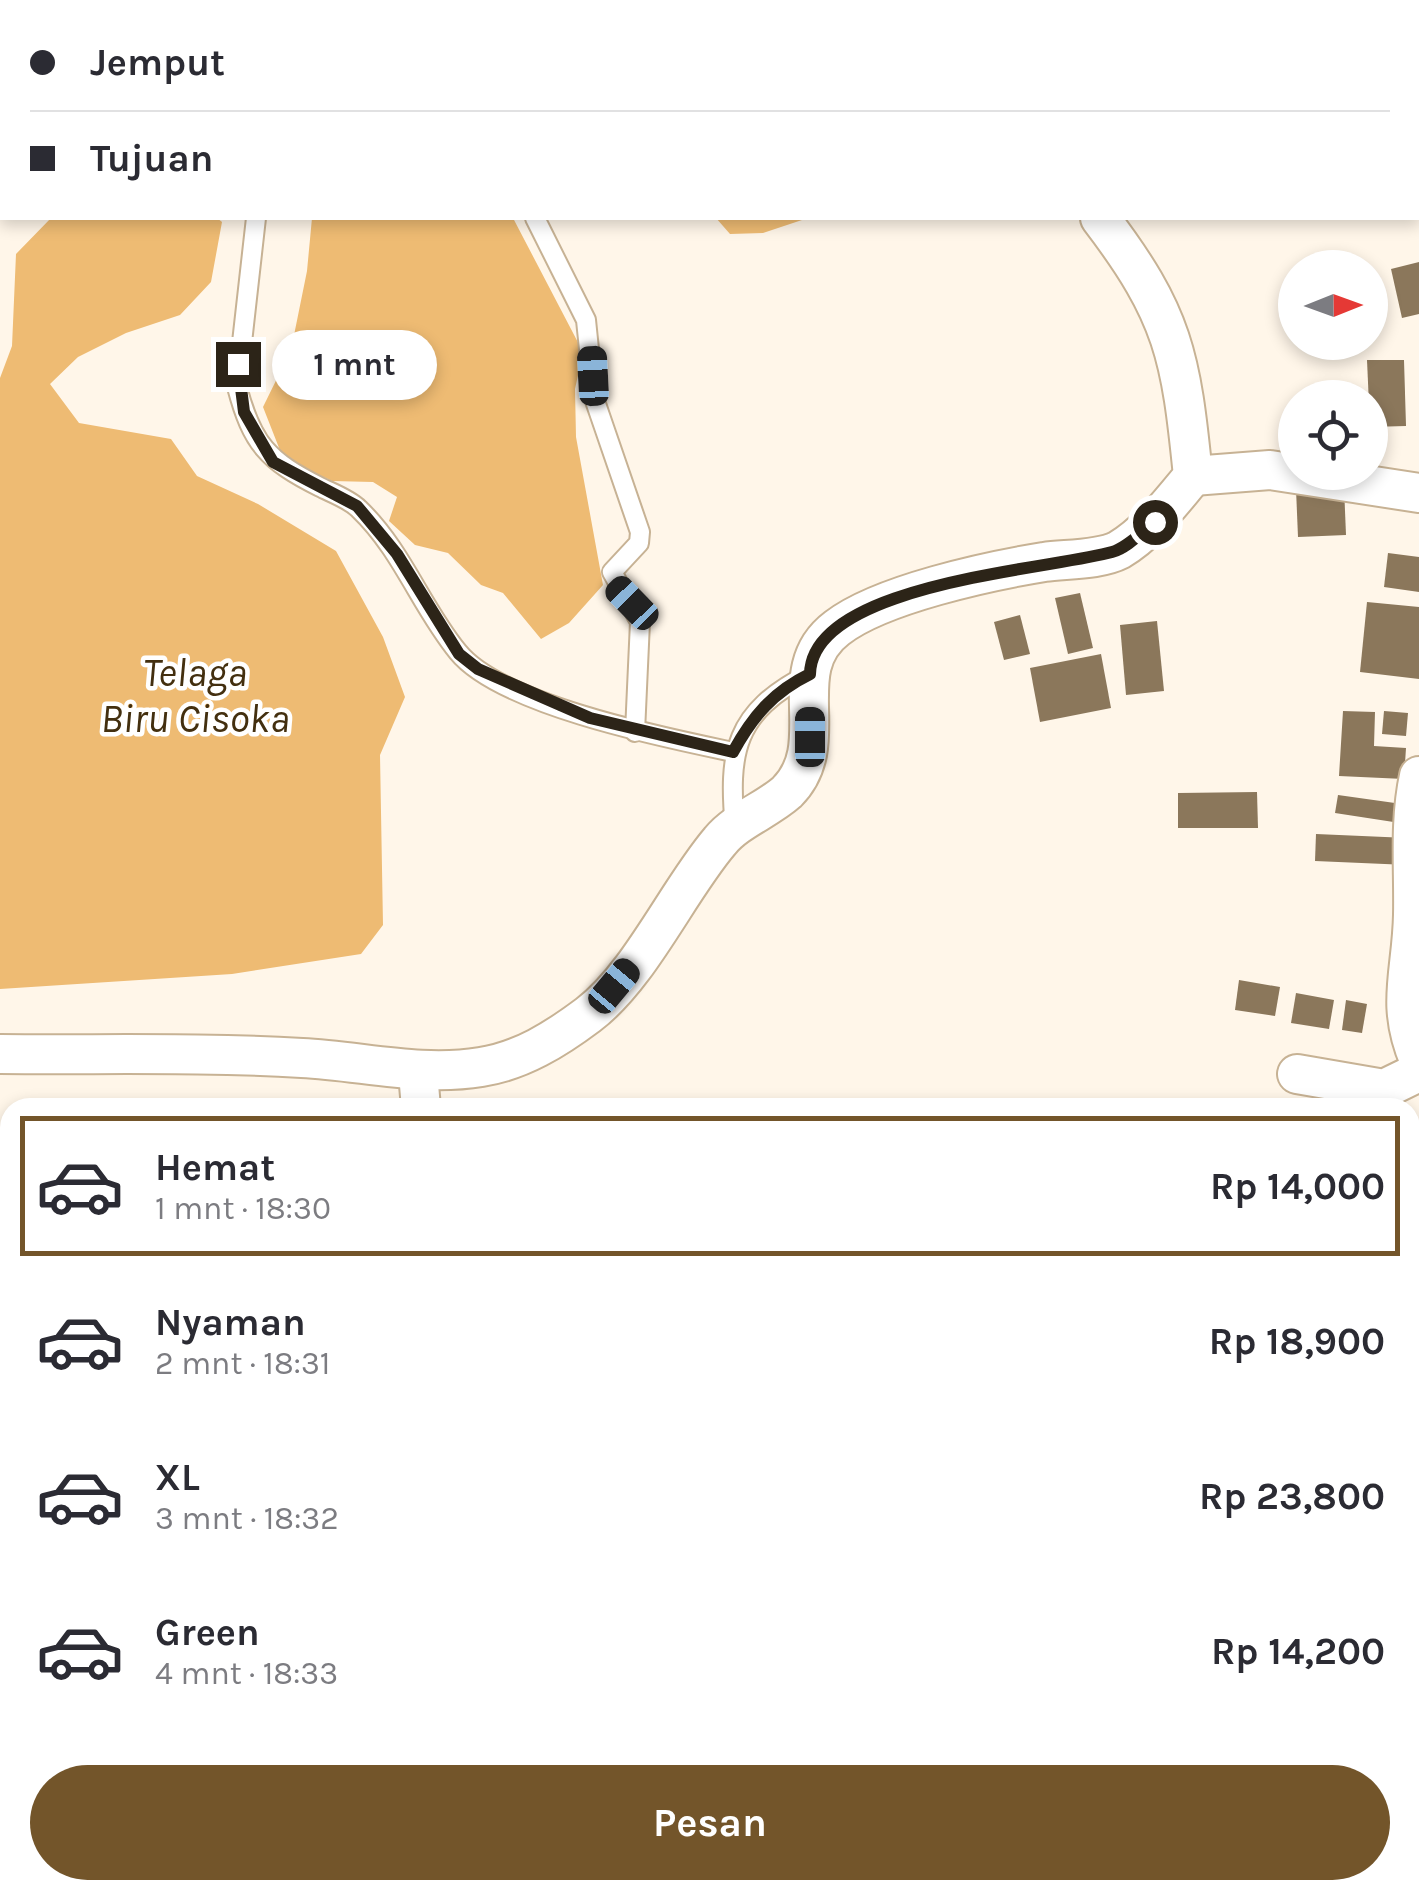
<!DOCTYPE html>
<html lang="id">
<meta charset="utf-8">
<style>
:root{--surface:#fff;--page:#f7f7f7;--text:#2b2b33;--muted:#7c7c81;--line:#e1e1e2;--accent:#73552a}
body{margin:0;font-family:Karla,sans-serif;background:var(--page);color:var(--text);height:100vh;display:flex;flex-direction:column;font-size:38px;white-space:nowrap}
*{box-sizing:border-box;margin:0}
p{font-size:32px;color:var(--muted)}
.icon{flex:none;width:55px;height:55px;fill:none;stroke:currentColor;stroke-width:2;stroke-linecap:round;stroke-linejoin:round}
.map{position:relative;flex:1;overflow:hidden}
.side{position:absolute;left:0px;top:1098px;width:1420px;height:802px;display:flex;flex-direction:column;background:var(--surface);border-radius:30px 30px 0 0;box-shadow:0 5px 15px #0003}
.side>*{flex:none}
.guide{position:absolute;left:0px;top:0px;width:1420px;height:220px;box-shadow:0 5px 15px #0003;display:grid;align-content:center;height:220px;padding:0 30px;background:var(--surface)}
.needle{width:65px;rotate:89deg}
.fabs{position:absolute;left:1278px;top:250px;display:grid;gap:20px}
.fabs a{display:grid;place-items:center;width:110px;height:110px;border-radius:50%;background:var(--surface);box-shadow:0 5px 15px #0003;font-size:50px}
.end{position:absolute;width:45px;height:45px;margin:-22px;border:12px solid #2c2418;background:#fff;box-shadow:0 0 0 5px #fff}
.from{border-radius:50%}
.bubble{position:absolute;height:70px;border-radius:35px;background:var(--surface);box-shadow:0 5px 15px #0003;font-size:32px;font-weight:700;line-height:70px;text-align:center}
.car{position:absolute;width:30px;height:60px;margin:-30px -15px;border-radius:12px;box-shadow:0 0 8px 2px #0007;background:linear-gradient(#222 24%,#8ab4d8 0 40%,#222 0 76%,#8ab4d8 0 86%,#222 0)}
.guide b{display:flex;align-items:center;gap:35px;height:95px;font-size:38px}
.guide b+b{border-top:2px solid var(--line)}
.guide i{width:25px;height:25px;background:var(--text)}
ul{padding:18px 0 0;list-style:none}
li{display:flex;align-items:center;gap:30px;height:140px;margin:0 20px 15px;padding:0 10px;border:5px solid transparent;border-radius:0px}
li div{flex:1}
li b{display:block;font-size:38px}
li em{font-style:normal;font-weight:700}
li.selected{border-color:var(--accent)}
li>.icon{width:90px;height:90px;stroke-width:1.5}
.action{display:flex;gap:20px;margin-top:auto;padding:20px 30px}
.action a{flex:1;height:115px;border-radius:60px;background:var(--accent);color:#fff;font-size:40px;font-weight:700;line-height:115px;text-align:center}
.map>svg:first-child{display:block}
.water{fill:#eebb73}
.building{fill:#8b775b}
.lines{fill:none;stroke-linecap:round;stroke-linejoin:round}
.lane-casing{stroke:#c7b294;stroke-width:22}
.street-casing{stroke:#c7b294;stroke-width:42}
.lane{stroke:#fff;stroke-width:18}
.street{stroke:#fff;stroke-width:38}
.route{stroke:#2c2418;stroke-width:12}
.labels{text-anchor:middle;stroke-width:9;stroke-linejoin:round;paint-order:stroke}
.water-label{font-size:40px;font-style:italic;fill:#432f0f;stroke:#fff}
</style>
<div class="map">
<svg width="1419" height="1898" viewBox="0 0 1419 1898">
<rect width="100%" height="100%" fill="#fff6e9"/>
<g class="water">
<path d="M385 0H863L864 2H387Z"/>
<path d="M51 218H217L222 222 211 282 180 315 126 333 78 357 50 384 79 423 171 439 197 476 258 504 336 551 383 637 405 697 380 755 383 925 361 954 232 974 0 989V378L12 346 16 254Z"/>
<path d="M312 218H513L583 352 575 389 576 437 603 585 569 623 541 639 503 593 481 585 448 553 415 545 389 521 397 497 373 482 332 481 283 458 263 407 291 350 307 271Z"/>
<path d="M716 218H808L763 233 730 234Z"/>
</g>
<g class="building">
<path d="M1419 262V314L1402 318 1391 269Z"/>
<path d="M1367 360H1404L1406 426 1370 427Z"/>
<path d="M1344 487 1346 535 1298 537 1296 489Z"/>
<path d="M1388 553 1419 557V592L1384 587Z"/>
<path d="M1080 593 1093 648 1068 654 1055 598Z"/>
<path d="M1367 602 1419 607V679L1360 672Z"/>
<path d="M1020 615 1030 654 1004 660 994 622Z"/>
<path d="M1157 621 1164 691 1126 695 1120 625Z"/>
<path d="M1101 654 1111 708 1040 722 1030 668Z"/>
<path d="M1343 711 1375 712 1374 746 1406 748 1404 779 1339 776Z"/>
<path d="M1384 711 1408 713 1406 736 1382 734Z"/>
<path d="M1257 792 1258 828H1178V793Z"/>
<path d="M1338 795 1402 804 1400 823 1335 813Z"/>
<path d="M1316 834 1408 838V865L1315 861Z"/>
<path d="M1239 980 1280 987 1275 1016 1235 1010Z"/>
<path d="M1296 993 1334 1000 1329 1029 1291 1023Z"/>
<path d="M1346 1000 1367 1004 1362 1033 1342 1030Z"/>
</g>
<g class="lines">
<defs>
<g id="lane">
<path d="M353 0 356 2"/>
<path d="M210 2 213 0"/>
<path d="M256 218 237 387C252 444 268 461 320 487 332 493 349 499 359 509 402 550 421 607 458 652 501 705 666 738 733 752"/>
<path d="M535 218 586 320 594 398 640 532 639 543 612 572 640 622 635 732"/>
<path d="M735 829C728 752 734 712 809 674"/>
</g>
<g id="street">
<path d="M954 0 956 2"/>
<path d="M1193 476 1270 470 1419 493"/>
<path d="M1419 776C1409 823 1414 868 1413 915 1412 972 1395 1004 1419 1060"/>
<path d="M0 1054C101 1055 201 1052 302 1058 362 1061 421 1077 481 1067 521 1061 556 1039 588 1015 640 976 678 890 720 841 737 820 767 810 787 792 836 743 780 671 837 628 881 594 989 571 1044 562 1066 559 1100 560 1119 550 1149 532 1171 502 1193 476 1181 356 1174 315 1100 218"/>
<path d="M418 1073 421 1108"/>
<path d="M1297 1074 1384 1089 1419 1072"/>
<path d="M0 1661 10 1665"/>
<path d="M433 1898 434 1890"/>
</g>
</defs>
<use href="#lane" class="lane-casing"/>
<use href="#street" class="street-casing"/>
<use href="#lane" class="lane"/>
<use href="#street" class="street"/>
</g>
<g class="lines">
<path class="route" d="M238 364 244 412 273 462 357 506 397 554 459 654 478 669 590 718 733 752C753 716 773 692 810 674 812 584 1046 570 1112 552 1127 548 1143 531 1155 522"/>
</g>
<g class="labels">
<g class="water-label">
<text x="195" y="686">Telaga<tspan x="195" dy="46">Biru Cisoka</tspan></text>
</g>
</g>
</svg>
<div class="fabs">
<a><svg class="needle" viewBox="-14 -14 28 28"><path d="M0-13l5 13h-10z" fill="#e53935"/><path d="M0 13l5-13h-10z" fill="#7c7c81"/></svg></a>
<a><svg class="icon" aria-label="locate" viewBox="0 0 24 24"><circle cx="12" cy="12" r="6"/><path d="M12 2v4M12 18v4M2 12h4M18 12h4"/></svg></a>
</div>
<i class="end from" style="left:1155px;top:522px"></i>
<i class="end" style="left:238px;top:364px"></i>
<div class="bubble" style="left:272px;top:330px;width:165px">1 mnt</div>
<i class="car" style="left:593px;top:376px;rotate:357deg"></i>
<i class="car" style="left:632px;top:603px;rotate:316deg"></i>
<i class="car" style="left:810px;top:737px;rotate:0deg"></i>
<i class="car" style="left:614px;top:986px;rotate:40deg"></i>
<div class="guide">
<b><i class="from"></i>Jemput</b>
<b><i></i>Tujuan</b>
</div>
<section class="side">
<ul>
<li class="selected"><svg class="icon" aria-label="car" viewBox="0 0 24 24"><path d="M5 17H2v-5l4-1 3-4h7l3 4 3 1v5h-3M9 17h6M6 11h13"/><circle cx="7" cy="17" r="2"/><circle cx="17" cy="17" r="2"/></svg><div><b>Hemat</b><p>1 mnt · 18:30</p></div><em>Rp 14,000</em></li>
<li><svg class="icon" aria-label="car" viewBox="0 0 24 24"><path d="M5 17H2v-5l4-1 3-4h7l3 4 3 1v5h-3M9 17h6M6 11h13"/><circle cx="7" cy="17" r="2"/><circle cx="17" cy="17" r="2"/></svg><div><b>Nyaman</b><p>2 mnt · 18:31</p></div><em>Rp 18,900</em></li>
<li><svg class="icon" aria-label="car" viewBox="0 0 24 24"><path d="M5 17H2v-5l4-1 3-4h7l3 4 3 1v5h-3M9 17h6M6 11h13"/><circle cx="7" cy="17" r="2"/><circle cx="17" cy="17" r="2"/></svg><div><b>XL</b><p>3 mnt · 18:32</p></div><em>Rp 23,800</em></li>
<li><svg class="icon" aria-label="car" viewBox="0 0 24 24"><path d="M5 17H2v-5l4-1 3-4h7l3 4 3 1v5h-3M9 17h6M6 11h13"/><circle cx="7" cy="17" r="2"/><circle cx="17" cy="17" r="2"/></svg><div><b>Green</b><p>4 mnt · 18:33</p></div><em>Rp 14,200</em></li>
</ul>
<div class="action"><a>Pesan</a></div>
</section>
</div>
